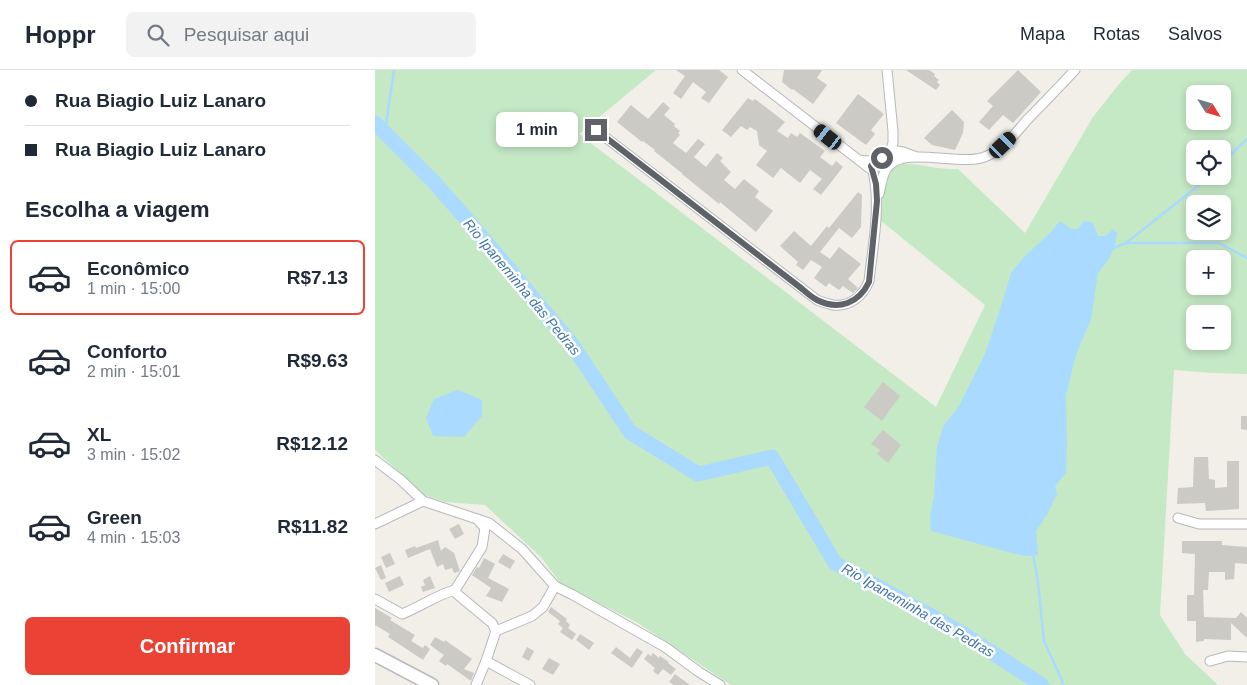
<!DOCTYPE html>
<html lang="pt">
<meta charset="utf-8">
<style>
:root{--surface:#fff;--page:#f2f2f3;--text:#1f2937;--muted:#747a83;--line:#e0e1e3;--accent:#ea4335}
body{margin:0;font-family:Arial,sans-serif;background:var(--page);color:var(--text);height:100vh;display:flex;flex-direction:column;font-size:19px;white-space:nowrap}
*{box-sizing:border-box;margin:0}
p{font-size:16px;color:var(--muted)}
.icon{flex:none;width:28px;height:28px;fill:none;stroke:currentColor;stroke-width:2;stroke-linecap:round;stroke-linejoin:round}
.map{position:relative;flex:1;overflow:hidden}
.panel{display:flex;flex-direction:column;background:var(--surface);width:375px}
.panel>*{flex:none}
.top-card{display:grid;align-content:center;height:110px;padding:0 25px;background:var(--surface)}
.needle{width:32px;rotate:127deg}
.tools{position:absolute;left:811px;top:15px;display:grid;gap:10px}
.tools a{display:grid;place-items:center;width:45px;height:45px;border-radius:8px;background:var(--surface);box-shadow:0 2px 8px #0003;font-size:25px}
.end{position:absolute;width:22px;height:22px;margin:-11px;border:6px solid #5f6368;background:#fff;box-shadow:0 0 0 2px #fff}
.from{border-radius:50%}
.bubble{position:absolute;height:35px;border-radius:8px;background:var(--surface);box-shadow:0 2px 8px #0003;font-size:16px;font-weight:700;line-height:35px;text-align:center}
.car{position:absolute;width:15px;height:30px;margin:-15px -8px;border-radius:6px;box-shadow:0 0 4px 1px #0007;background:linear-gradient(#222 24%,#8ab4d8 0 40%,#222 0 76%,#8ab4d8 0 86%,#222 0)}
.top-card b{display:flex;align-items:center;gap:18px;height:48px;font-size:19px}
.top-card b+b{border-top:1px solid var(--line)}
.top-card i{width:12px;height:12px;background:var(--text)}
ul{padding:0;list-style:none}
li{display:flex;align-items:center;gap:15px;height:75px;margin:0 10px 8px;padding:0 15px;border:2px solid transparent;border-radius:8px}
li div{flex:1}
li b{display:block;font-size:19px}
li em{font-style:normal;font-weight:700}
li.current{border-color:var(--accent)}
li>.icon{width:45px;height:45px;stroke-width:1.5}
h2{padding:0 25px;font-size:22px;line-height:60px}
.button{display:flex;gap:10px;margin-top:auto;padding:10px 25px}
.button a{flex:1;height:58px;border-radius:8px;background:var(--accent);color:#fff;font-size:20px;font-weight:700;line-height:58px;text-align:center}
header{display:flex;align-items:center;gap:30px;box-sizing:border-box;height:70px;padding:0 25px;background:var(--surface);border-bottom:1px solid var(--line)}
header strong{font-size:24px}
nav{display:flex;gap:28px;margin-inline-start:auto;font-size:18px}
.search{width:350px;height:45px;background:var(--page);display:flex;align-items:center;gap:12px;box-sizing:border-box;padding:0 18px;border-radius:8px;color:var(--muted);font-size:19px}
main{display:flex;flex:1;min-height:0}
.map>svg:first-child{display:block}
.green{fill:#c5e8c5;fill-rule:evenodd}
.water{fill:#aadaff}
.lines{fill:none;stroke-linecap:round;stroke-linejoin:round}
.stream{stroke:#aadaff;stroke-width:2.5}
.river{stroke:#aadaff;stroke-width:15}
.building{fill:#cccac5}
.street-casing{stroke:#b5b8bc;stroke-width:11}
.secondary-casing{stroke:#b6babf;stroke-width:15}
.street{stroke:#fff;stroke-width:9}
.secondary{stroke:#fff;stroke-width:12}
.route{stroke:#5f6368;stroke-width:6}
.labels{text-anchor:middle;stroke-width:5;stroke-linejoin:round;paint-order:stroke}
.water-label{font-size:14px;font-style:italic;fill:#4174aa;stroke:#fff}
</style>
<header>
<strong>Hoppr</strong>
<div class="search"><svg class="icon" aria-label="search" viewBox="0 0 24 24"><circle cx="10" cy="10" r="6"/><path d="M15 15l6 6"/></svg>Pesquisar aqui</div>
<nav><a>Mapa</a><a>Rotas</a><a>Salvos</a></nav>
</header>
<main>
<section class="panel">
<div class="top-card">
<b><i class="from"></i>Rua Biagio Luiz Lanaro</b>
<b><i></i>Rua Biagio Luiz Lanaro</b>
</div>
<h2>Escolha a viagem</h2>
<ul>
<li class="current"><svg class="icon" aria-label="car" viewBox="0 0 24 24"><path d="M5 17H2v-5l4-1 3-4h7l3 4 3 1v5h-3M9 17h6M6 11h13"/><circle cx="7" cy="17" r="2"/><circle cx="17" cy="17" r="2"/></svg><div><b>Econômico</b><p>1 min · 15:00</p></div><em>R$7.13</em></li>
<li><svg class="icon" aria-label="car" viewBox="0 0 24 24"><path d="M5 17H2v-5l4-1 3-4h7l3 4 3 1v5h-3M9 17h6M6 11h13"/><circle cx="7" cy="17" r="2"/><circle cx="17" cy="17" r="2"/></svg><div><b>Conforto</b><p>2 min · 15:01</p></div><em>R$9.63</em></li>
<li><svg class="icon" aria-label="car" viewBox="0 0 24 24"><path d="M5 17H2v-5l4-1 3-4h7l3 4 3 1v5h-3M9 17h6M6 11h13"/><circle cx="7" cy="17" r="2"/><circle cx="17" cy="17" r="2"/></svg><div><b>XL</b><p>3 min · 15:02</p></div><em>R$12.12</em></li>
<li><svg class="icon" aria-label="car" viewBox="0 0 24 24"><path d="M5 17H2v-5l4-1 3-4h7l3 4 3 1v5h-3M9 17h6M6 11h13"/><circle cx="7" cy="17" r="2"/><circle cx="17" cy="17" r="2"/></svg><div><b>Green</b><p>4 min · 15:03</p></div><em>R$11.82</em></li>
</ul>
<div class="button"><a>Confirmar</a></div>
</section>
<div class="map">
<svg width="872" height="615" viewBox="0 0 872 615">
<rect width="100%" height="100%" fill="#f1efe8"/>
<path class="green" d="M0 0H281L204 64 561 337 610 235 505 150C506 136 507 113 516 101 525 88 550 97 563 98 570 99 576 99 583 99L650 163 718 47 744 14 757 0H872V304L837 303 799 300 785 545 810 584 843 615H356L263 553 186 514 166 487 110 435 71 432 49 425 0 380ZM820 24H848V51H820ZM820 79H848V106H820ZM820 134H848V161H820ZM820 189H848V216H820ZM820 244H848V271H820Z"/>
<g class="water">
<path d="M685 151 696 159H703L709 151 717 152 723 166H731L738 159 742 163 740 175 734 189 723 203 716 249 701 285 691 325 692 375 691 403 680 416 682 424 673 443 661 461 663 485 649 486 556 461 555 447 559 426 562 376 569 355 584 336 610 284 629 227 636 203 650 186 675 163Z"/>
<path d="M83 320 107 330V346L89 367 58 366 51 348 59 329Z"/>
</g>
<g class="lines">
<g class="stream">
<path d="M10 62 19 0"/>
<path d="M848 92 872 69"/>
<path d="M752 173H844L872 188"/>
<path d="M736 179 751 173 823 116 833 106"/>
<path d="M658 484 663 512 669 571 689 615"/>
</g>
<path class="river" d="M0 53 58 111 101 160 196 273 255 362 323 404 397 387 460 493 587 563 667 615"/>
</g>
<g class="building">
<path d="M301 0H344L353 7 334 33 326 28 331 22 318 12 306 29 298 23 310 6Z"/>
<path d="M409 0H447L442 8 452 15 438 34 418 19 417 20 407 12Z"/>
<path d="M531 0H554L560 4 559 6 564 10 562 12 565 15 561 20Z"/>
<path d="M643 0 666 22 638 53 628 45 614 60 604 52 618 36 612 31Z"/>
<path d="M483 24 509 44 496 60 500 64 491 75 461 53Z"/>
<path d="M373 28 378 31 380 29 410 52 402 61 413 68 416 63 422 67 425 63 450 81 445 87 457 96 461 91 468 97 446 125 438 119 447 109 435 100 425 113 406 98 398 108 381 95 392 81 384 75 382 61 375 57 372 60 366 56 356 67 347 60Z"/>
<path d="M288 32 295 38 289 45 300 54 299 56 305 61 303 63 305 65 298 73 311 83 323 69 330 74 319 87 331 97 342 83 348 88 345 91 356 102 349 110 360 119 369 109 384 121 380 127 398 141 381 162 345 132 344 134 323 117 307 104H308L279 81 280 80 268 71 267 72 242 52 256 35 273 49Z"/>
<path d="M577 40 589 52 588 63 580 80 557 75 549 68Z"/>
<path d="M483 122 487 125 486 157 477 168 464 158 445 182 455 189 464 177 486 194 473 209 483 218 478 223 468 216 464 220 454 213 451 217 439 208 447 197 436 190 428 200 421 195 423 192 405 176 419 161 436 176 452 156 454 158Z"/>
<path d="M508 312 525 326 507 351 489 337Z"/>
<path d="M866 346H872V360L866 359Z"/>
<path d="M508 360 526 375 513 393 502 384 505 380 496 374Z"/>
<path d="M819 387H833L834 409 840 410V418L852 417V391H864V439L831 441 830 433 802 434 803 418 818 417Z"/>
<path d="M84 454 89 464 80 469 74 459Z"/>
<path d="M63 470 66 481 70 477 79 483 85 501 79 503 77 498 70 500 68 494 62 497 55 479 33 488 30 480 40 476 41 478Z"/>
<path d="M807 471H847V475L872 477V494L860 493 859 509 850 510V502H834L833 520H828L829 547 861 548 866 542 872 548V568L856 553V570L829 569V571L821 572V551H812V525H819L820 484 807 483Z"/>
<path d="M15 483 20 494 11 498 6 487Z"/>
<path d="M128 484 140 491 135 499 123 492Z"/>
<path d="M109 488 120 494 113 508 134 519 127 532 111 526 116 518 97 505 102 497 104 498Z"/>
<path d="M6 495 11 508 6 510 0 498Z"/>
<path d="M25 506 29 515 14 522 10 513Z"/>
<path d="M55 506 60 518 48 522 46 517 50 515 48 510Z"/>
<path d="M176 537 192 549 191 551 195 555 193 558 201 564 197 570 185 562 188 558 183 554 185 551 173 542Z"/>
<path d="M0 538 17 548 15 550 40 565 36 571 48 578 50 575 55 579 48 590 24 574 13 567 15 564 0 555Z"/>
<path d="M205 564 219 573 214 580 201 570Z"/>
<path d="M60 567 69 572 70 570 97 589 89 599 99 603 96 611 72 594 71 596 64 591 69 585 55 575Z"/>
<path d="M152 577 159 581 154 591 147 587Z"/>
<path d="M241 577 255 588 262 578 268 582 257 598 236 583Z"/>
<path d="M278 583 284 588 285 586 294 592 293 593 301 599 296 605 288 599 283 605 278 601 280 598 269 589 273 584 276 586Z"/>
<path d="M174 588 185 594 178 605 167 599Z"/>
<path d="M300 604 315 615H299L294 612Z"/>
</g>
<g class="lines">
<defs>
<g id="street">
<path d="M221 60 442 230C447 232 453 234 458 235 475 237 488 226 494 211 498 175 506 137 498 101L367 0"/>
<path d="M510 86 516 79 518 73V61L512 0"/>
<path d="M484 90 491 91 501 90 522 81 528 82 539 86"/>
<path d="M504 124C506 116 507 104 512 98 529 74 586 98 612 86 628 79 641 63 652 50 668 34 684 17 700 0"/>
<path d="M0 390 26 410 48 431 114 453 147 479 180 516 198 525 290 577 324 602 345 615"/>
<path d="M803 448 824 454H872"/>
<path d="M0 454 48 431"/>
<path d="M80 520 107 477 110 458 102 449"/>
<path d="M0 529 27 544C45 537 63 524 80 520L82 524 117 553 121 561 111 591 155 615"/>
<path d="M121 561 157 546 168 537 180 516"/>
<path d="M835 591 853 586 872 587"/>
<path d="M101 615 111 591"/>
</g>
<path id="secondary" d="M0 585 57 615"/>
</defs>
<use href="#street" class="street-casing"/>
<use href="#secondary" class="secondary-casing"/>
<use href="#street" class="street"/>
<use href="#secondary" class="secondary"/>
</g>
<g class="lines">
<path class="route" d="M221 60 426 218C431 222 436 227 442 230 464 241 484 233 494 212L502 131 501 114 496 96 499 92 507 88"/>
</g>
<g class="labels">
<g class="water-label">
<text transform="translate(147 217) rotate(50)" y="5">Rio Ipaneminha das Pedras</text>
<text transform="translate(543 540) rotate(30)" y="5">Rio Ipaneminha das Pedras</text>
</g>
</g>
</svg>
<div class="tools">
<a><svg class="needle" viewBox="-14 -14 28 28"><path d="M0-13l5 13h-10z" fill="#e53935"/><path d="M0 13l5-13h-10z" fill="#747a83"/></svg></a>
<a><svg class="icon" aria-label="locate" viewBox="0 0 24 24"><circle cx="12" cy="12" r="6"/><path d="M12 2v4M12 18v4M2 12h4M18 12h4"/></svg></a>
<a><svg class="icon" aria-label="layers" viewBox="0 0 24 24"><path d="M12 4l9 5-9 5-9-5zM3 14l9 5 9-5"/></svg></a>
<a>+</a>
<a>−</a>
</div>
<i class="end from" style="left:507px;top:88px"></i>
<i class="end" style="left:221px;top:60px"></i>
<div class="bubble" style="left:121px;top:42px;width:82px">1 min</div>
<i class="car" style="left:453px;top:67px;rotate:308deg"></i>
<i class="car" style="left:628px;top:75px;rotate:46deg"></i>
</div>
</main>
